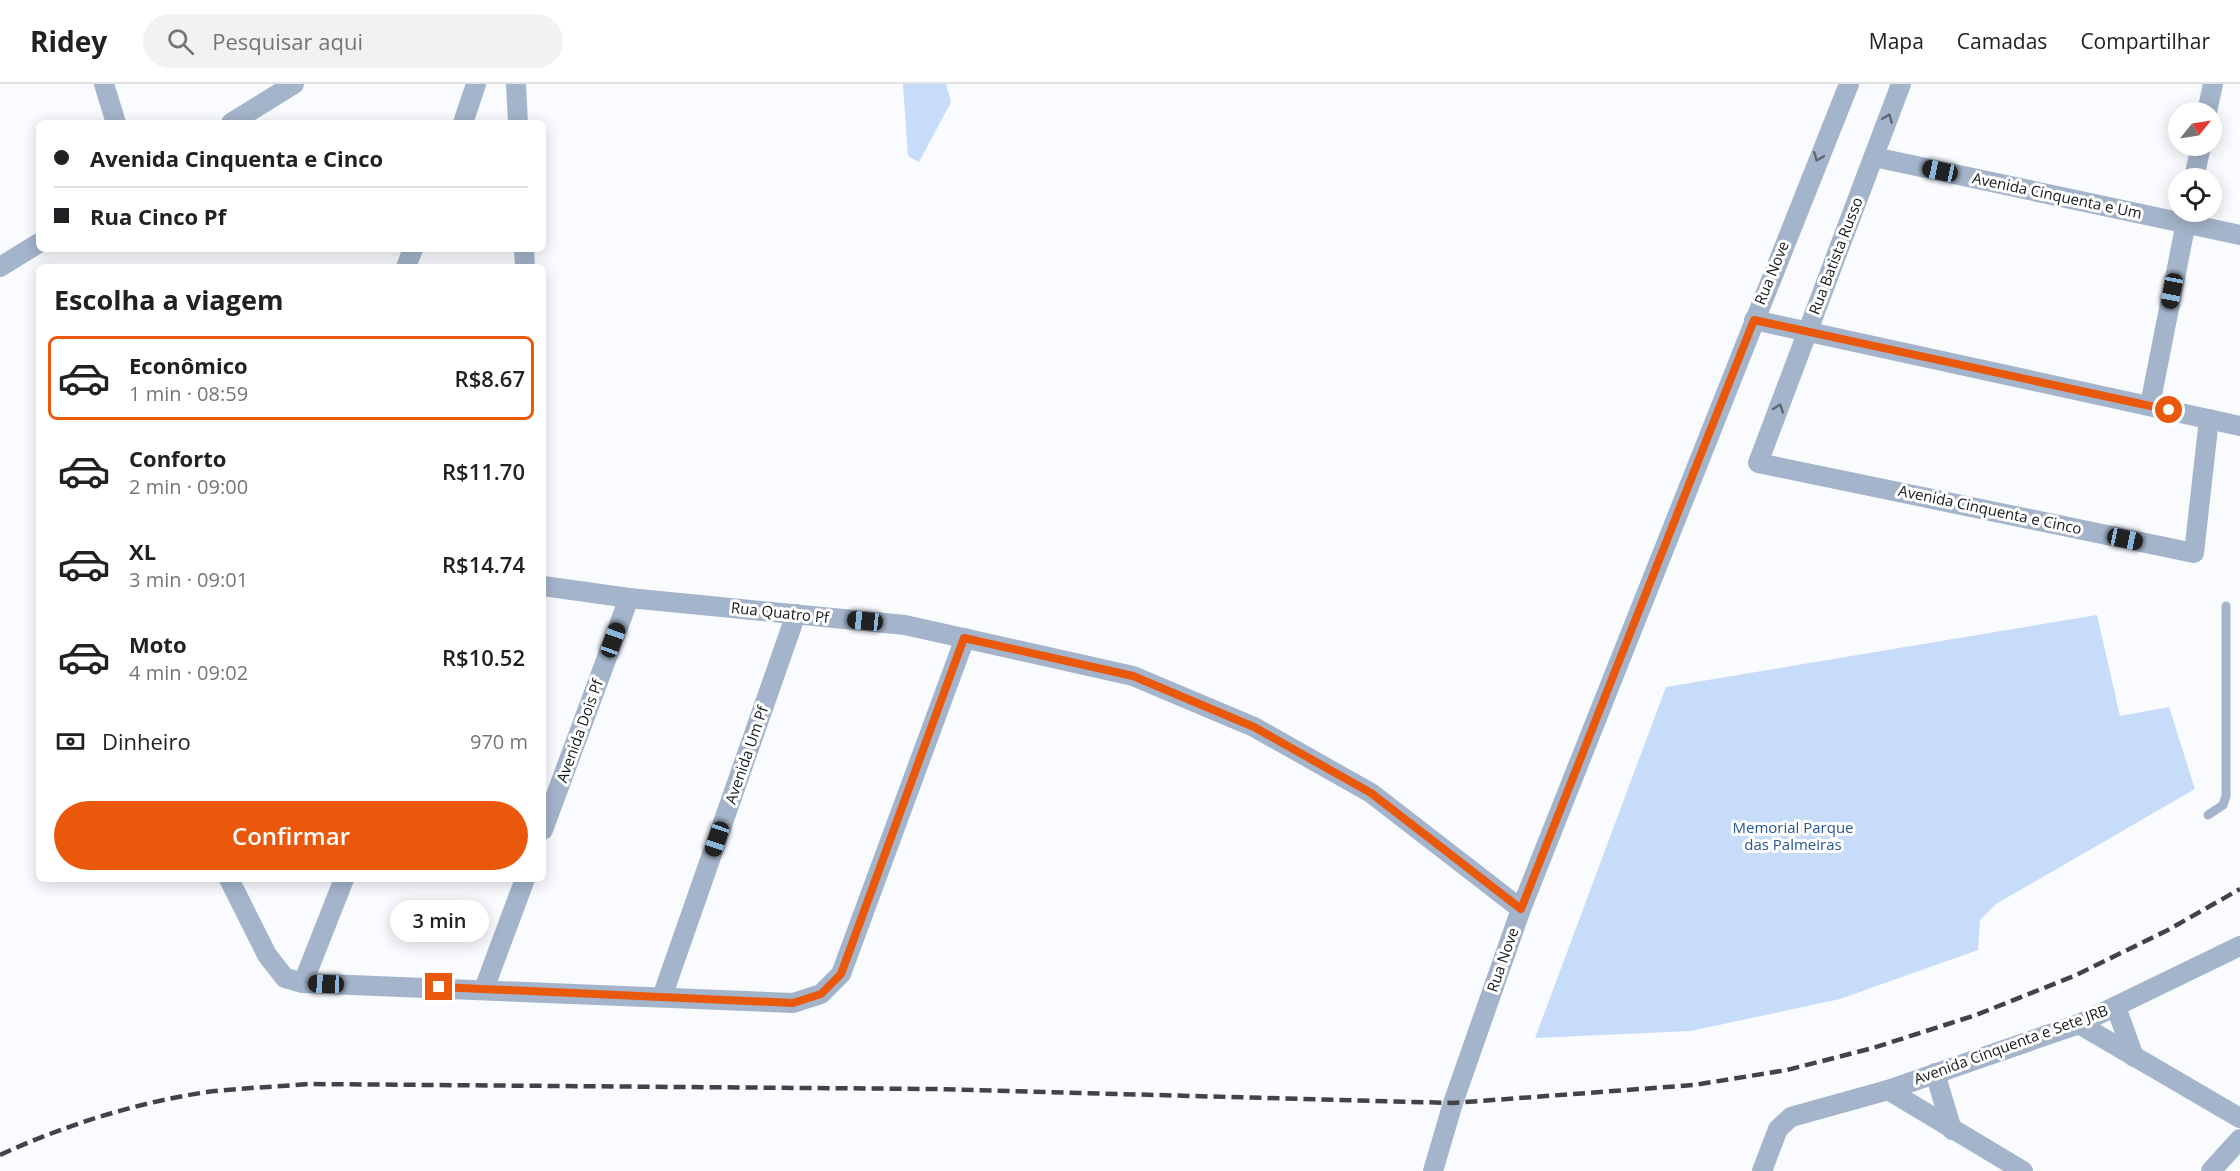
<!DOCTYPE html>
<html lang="pt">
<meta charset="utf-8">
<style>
:root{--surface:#fff;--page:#f2f2f2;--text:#202124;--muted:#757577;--line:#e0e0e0;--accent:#ea580c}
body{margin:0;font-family:"Open Sans",sans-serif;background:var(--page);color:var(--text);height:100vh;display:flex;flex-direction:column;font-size:22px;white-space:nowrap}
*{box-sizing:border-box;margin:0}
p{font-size:20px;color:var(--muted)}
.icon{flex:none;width:33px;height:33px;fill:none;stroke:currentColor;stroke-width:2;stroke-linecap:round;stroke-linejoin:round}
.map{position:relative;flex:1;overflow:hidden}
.sheet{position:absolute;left:36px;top:180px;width:510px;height:618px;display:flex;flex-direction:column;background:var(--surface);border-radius:9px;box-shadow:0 3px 15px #0003}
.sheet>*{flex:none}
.hud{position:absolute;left:36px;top:36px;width:510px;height:132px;border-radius:9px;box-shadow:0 3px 15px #0003;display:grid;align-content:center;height:132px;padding:0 18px;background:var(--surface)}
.needle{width:39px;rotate:60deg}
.tools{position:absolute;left:2168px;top:18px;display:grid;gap:12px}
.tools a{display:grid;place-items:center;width:54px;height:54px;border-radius:50%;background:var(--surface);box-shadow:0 3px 15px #0003;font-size:30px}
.end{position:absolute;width:27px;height:27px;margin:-14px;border:8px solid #ea580c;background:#fff;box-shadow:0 0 0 3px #fff}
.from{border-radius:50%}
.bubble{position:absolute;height:42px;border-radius:21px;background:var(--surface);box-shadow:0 3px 15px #0003;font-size:20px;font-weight:600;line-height:42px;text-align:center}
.car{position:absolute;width:18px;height:36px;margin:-18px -9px;border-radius:8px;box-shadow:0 0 4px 2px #0007;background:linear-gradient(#222 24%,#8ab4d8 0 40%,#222 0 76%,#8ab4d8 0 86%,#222 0)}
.hud b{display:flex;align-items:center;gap:21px;height:57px;font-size:22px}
.hud b+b{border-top:2px solid var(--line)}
.hud i{width:15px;height:15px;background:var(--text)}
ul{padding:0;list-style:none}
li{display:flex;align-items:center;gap:18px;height:84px;margin:0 12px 9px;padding:0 6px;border:3px solid transparent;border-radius:9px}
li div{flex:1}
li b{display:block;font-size:22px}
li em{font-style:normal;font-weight:600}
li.selected{border-color:var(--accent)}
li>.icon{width:54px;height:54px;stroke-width:1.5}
h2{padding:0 18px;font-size:27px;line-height:72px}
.pay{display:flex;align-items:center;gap:15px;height:66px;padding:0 18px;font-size:22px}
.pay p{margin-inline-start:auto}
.button{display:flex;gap:12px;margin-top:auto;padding:12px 18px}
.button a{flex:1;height:69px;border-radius:36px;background:var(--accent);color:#fff;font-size:24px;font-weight:600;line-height:69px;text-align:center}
header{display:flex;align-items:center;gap:36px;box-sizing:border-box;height:84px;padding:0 30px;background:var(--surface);border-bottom:2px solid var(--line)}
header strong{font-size:28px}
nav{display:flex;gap:33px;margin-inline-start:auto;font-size:21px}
.search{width:420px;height:54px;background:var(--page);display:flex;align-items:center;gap:15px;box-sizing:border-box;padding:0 21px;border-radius:33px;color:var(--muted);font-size:22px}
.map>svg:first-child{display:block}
.green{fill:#c6dcf9}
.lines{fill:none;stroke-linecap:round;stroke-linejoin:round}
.lane{stroke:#a4b4ca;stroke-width:9}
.street{stroke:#a4b4ca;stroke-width:20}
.rail{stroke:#414346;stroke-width:4.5;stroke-dasharray:12 6;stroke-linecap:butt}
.oneway{stroke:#5e6672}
.route{stroke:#ea580c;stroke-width:8}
.labels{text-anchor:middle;stroke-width:6;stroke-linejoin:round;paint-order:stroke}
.street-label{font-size:15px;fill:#17181b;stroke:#fff}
.park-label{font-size:15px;fill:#265591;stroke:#fff}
</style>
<header>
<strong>Ridey</strong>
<div class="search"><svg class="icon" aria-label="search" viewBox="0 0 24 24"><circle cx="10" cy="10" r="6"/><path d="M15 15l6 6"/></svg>Pesquisar aqui</div>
<nav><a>Mapa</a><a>Camadas</a><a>Compartilhar</a></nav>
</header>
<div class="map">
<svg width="2240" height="1087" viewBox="0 0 2240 1087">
<rect width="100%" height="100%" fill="#f9fbfe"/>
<g class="green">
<path d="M903 0H946L951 18 919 78 908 72Z"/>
<path d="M2097 531 2120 632 2169 623 2195 705 1996 820 1980 836 1978 866 1840 915 1691 947 1535 954 1666 603Z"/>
</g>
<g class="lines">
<path class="lane" d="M2208 731 2223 721 2226 712V522"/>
<g class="street">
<path d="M104 0 116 39"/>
<path d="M516 0 518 39"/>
<path d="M1901 0 1758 379 2194 469 2209 335"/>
<path d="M2207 28 2213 0"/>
<path d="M231 39 294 0"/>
<path d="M463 39 476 0"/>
<path d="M1874 73 2240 151"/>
<path d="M2194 94 2201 62"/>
<path d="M524 165 525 183"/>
<path d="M0 183 39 159"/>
<path d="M406 183 413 165"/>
<path d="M1754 236 2240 342"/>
<path d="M2150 321 2188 128"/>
<path d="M543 502 629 514 905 541 1133 592 1254 643 1371 709 1521 825"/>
<path d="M543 746 629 514"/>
<path d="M229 795 267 871 285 894 303 899 793 919 821 910 841 890 965 554"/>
<path d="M303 899 344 795"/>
<path d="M484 905 525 795"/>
<path d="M662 913 796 530"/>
<path d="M2116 923 2134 973"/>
<path d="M2079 940 2240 1034"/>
<path d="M1935 989 1952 1046"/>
<path d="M1888 1006 2023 1087"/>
<path d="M1433 1087 1453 1019 1521 825 1849 0"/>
<path d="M1762 1087 1778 1045 1791 1033 1888 1006 2079 940 2240 862"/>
<path d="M2211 1087 2240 1055"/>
</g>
<path class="rail" d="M0 1071C65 1041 135 1019 207 1008 240 1004 274 1003 308 1000L933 1005 1453 1019 1694 1001 1787 986 1873 964 1976 931 2074 892 2168 846 2240 805"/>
</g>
<defs><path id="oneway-chevron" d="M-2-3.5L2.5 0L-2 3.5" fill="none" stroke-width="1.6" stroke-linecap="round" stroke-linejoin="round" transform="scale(1.5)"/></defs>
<g class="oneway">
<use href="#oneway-chevron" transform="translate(1888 34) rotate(-69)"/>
<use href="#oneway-chevron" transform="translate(1818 73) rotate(112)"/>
<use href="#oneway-chevron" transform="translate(1779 324) rotate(-70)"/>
</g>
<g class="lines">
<path class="route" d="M439 903 793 919 821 910 841 890 964 554 1133 592 1254 643 1371 709 1521 825 1754 236 2169 326"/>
</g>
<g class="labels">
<g class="street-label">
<text transform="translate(2057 112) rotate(12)" y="5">Avenida Cinquenta e Um</text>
<text transform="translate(1836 172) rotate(-69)" y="5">Rua Batista Russo</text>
<text transform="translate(1772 189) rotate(-68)" y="5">Rua Nove</text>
<text transform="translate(1990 426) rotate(12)" y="5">Avenida Cinquenta e Cinco</text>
<text transform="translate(780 529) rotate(6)" y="5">Rua Quatro Pf</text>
<text transform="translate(580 647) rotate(-70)" y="5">Avenida Dois Pf</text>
<text transform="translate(747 671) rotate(-71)" y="5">Avenida Um Pf</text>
<text transform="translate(1503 876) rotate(-71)" y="5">Rua Nove</text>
<text transform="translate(2011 961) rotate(-20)" y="5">Avenida Cinquenta e Sete JRB</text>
</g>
<g class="park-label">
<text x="1793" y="749">Memorial Parque<tspan x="1793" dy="17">das Palmeiras</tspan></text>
</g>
</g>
</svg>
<div class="tools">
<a><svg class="needle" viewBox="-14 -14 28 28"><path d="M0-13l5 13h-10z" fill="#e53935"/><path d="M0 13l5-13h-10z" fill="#757577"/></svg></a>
<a><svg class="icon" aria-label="locate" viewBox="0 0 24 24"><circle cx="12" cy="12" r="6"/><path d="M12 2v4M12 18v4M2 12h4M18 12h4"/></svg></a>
</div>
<i class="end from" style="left:2169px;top:326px"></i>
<i class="end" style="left:439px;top:903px"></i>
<div class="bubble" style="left:390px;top:816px;width:99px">3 min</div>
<i class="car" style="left:1940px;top:87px;rotate:282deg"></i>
<i class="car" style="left:2172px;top:207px;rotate:191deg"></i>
<i class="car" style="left:2125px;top:455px;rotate:102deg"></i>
<i class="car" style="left:865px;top:537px;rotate:276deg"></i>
<i class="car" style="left:613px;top:556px;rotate:20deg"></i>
<i class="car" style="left:717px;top:755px;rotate:199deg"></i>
<i class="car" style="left:326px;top:900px;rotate:272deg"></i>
<div class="hud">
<b><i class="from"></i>Avenida Cinquenta e Cinco</b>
<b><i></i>Rua Cinco Pf</b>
</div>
<section class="sheet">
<h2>Escolha a viagem</h2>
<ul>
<li class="selected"><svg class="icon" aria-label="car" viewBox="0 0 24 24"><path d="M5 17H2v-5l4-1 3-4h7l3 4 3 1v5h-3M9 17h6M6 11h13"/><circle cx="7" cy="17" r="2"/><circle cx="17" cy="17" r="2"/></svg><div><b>Econômico</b><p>1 min · 08:59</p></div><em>R$8.67</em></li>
<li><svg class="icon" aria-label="car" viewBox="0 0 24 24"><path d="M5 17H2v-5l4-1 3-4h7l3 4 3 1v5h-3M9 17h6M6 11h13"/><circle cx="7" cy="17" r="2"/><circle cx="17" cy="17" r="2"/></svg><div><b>Conforto</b><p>2 min · 09:00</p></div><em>R$11.70</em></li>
<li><svg class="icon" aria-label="car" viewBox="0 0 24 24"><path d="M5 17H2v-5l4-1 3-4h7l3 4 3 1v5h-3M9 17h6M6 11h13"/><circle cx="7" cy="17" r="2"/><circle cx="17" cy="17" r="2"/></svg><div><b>XL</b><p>3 min · 09:01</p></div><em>R$14.74</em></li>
<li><svg class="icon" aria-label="car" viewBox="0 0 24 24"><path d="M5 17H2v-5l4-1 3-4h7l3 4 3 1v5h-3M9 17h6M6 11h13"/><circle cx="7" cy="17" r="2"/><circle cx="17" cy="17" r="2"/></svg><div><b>Moto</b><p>4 min · 09:02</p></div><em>R$10.52</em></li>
</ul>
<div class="pay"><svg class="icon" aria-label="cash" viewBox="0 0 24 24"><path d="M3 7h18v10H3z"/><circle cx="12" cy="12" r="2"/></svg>Dinheiro<p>970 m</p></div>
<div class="button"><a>Confirmar</a></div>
</section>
</div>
